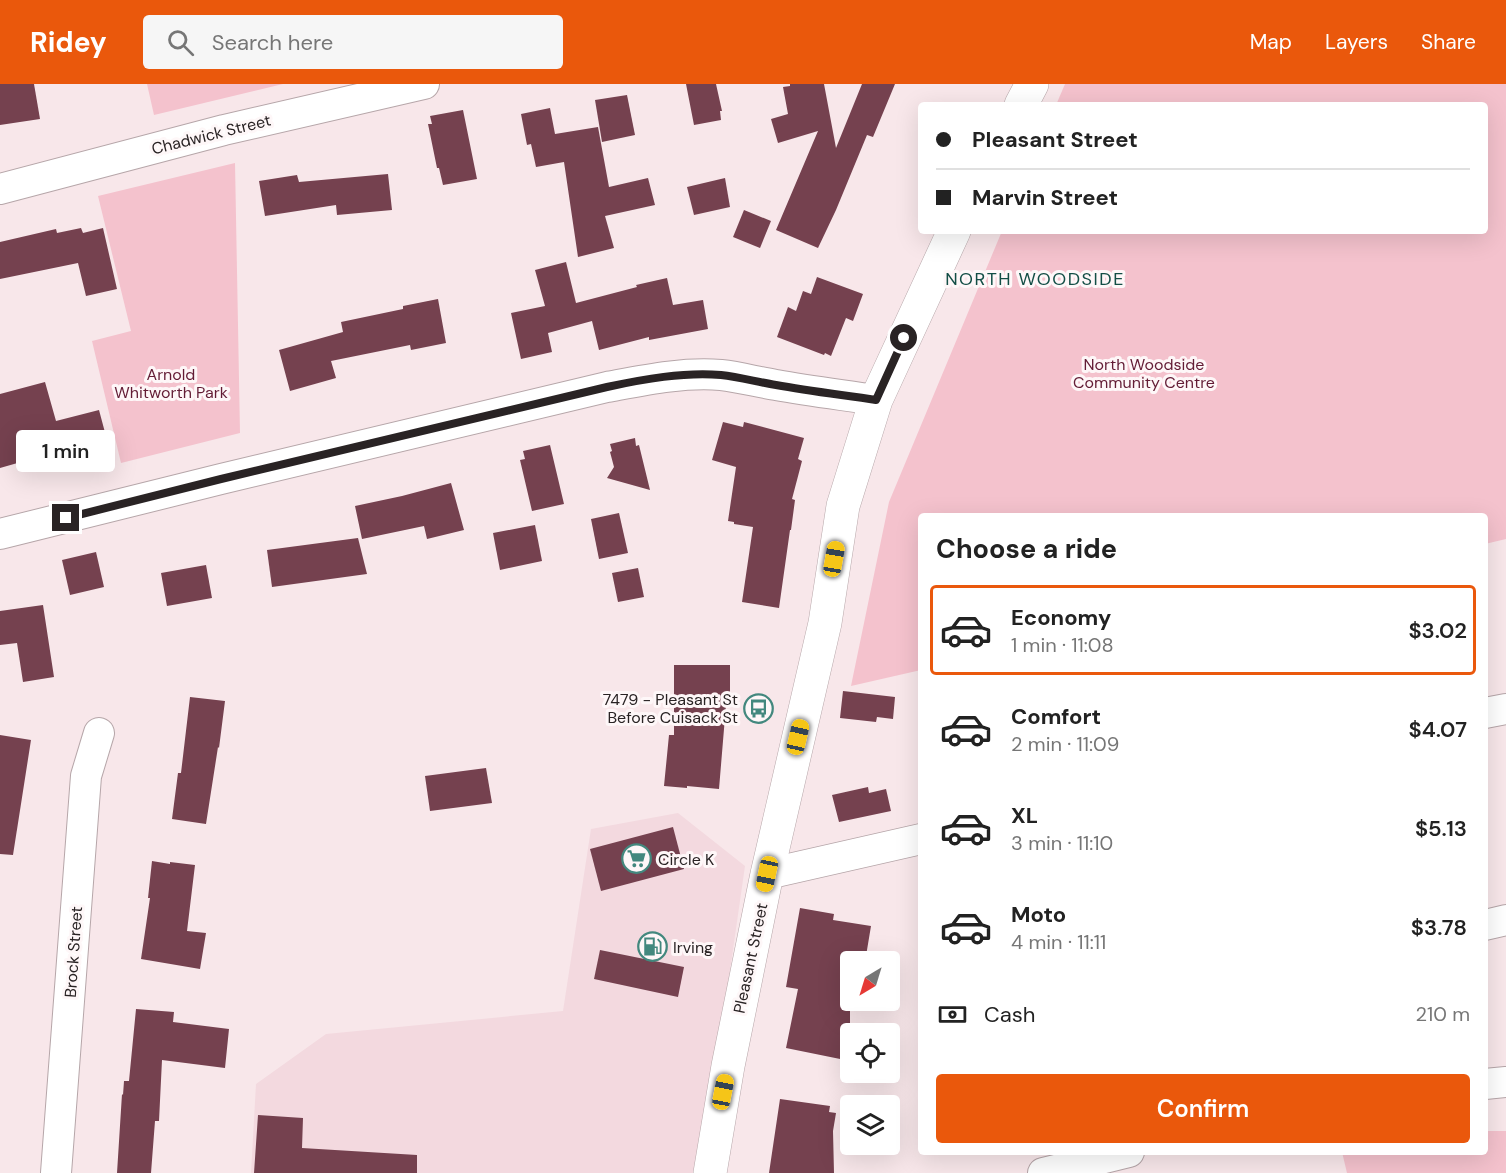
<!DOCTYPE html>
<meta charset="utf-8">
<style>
:root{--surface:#fff;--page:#f6f6f6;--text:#222;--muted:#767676;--line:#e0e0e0;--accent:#ea580c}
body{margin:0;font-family:"DM Sans",sans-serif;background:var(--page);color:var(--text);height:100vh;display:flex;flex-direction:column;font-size:22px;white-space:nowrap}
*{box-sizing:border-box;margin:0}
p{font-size:20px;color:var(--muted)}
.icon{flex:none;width:33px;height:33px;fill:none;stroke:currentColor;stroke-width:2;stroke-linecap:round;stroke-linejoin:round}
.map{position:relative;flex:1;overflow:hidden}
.side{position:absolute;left:918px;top:429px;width:570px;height:642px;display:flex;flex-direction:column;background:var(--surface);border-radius:6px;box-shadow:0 6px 24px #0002}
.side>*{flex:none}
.guide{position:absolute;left:918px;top:18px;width:570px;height:132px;border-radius:6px;box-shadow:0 6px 24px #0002;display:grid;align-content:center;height:132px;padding:0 18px;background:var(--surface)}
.needle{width:39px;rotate:218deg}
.buttons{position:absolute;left:840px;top:867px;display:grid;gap:12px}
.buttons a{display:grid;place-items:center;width:60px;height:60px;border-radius:6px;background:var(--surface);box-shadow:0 6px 24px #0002;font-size:30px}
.end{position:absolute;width:27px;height:27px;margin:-14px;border:8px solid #292324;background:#fff;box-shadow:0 0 0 3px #fff}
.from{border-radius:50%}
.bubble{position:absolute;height:42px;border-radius:6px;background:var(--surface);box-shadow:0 6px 24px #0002;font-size:20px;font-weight:600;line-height:42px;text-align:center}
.car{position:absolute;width:18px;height:36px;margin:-18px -9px;border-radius:8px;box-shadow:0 0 4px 2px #0007;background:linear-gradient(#f5c518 24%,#345 0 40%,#f5c518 0 76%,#345 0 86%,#f5c518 0)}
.guide b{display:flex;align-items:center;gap:21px;height:57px;font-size:22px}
.guide b+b{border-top:2px solid var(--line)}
.guide i{width:15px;height:15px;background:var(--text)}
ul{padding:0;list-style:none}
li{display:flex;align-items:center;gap:18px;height:90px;margin:0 12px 9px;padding:0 6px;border:3px solid transparent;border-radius:6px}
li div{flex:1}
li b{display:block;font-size:22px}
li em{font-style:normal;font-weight:600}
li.current{border-color:var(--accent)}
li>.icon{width:54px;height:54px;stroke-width:1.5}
h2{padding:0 18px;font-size:27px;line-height:72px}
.pay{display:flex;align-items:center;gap:15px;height:66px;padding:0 18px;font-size:22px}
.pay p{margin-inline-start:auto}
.action{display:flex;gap:12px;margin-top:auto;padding:12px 18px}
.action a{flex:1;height:69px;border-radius:6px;background:var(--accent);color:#fff;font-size:24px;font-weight:600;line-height:69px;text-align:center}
header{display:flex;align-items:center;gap:36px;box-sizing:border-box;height:84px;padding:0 30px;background:var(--accent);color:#fff}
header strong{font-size:28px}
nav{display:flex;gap:33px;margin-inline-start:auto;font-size:21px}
.search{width:420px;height:54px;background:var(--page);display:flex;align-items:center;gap:15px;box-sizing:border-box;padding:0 21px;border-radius:6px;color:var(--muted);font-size:22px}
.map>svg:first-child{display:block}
.built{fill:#f3d9df}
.green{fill:#f4c2cd}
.building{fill:#75414f}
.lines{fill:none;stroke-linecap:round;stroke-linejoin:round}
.minor-casing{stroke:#b6a6a9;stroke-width:32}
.major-casing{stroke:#b6a6a9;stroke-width:34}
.minor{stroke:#fff;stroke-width:30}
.major{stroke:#fff;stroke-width:33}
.route{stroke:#292324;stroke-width:8}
.labels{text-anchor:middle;stroke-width:6;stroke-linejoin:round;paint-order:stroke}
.street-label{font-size:16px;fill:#292324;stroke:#fef7f8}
.park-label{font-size:16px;fill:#631c35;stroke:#fef7f8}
.poi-label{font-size:16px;fill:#292324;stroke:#fef7f8;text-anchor:start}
.neighbourhood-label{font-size:18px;letter-spacing:1.5px;fill:#134e46;stroke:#fef7f8}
</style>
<header>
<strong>Ridey</strong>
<div class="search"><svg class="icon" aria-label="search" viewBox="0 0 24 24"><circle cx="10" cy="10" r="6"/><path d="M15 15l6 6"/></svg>Search here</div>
<nav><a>Map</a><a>Layers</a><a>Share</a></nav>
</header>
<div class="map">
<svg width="1506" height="1089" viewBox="0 0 1506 1089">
<rect width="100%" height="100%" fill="#f8e7ea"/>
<path class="built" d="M678 729 745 782 716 984 695 1089H251L256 1000 326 950 563 927 591 745Z"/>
<g class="green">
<path d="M147 0H283L154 31Z"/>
<path d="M1065 0H1506V455L1485 460V432H921V586L851 602 889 418 1002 147H1485V21H1056Z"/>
<path d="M235 79 240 349 121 379 92 257 131 247 98 112Z"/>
<path d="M1485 1047H1506V1089H1347L1342 1068H1485Z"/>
</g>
<g class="building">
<path d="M0 0H34L40 35 0 41Z"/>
<path d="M686 0H716L722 27H720L721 36 694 41Z"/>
<path d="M790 0H824L836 64 862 0H895L873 53 867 51 836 126 818 164 776 146 818 47 778 59 771 35 788 30 783 3 790 2Z"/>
<path d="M627 11 635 51 602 58 595 16Z"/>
<path d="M550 24 555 50 598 43 609 103 648 94 655 121 605 132 614 164 578 173 564 78 536 83 531 60 527 61 521 30Z"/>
<path d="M463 26 477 95 443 101 439 84H437L428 40H432L430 32Z"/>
<path d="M388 90 392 126 337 131 336 121 265 132 259 97 297 91 299 98Z"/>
<path d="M725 94 730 123 694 131 687 103Z"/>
<path d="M744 126 771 137 760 164 733 153Z"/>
<path d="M81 144 83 149 103 144 117 205 86 212 78 179 0 195V158L56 145 57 149Z"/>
<path d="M566 178 576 219 637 203 636 201 667 194 673 221 703 216 708 245 649 256V253L599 266 592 237 548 249 552 268 521 275 511 229 545 222 535 186Z"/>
<path d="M817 193 863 210 853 237 846 234 831 272 825 269 824 271 777 253 788 223 796 227 803 207 811 210Z"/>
<path d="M438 215 446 259 411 266 410 261 331 277 336 294 290 307 279 266 343 248 341 238 403 225V222Z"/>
<path d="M45 298 56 337 99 326 111 371 84 378 81 366 36 378 35 374 0 384V310Z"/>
<path d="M723 338 743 343 744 338 804 354 798 375 802 377 792 415 795 416 791 446H790L779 524 742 518 753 443 734 440V438L728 437 736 383 712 376Z"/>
<path d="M635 354 636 362 639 361 650 406 607 394 614 383 610 368 612 367 610 360Z"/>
<path d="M550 361 564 420 532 427 520 376 525 375 523 367Z"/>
<path d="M451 399 464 446 427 455 424 442 362 455 355 422 402 412Z"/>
<path d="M619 429 628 469 599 475 591 435Z"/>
<path d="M535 441 542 477 500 486 493 449Z"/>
<path d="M358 454 367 490 272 503 267 466Z"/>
<path d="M96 468 104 503 70 511 62 476Z"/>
<path d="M206 481 212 514 167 522 161 489Z"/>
<path d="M638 484 644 513 618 518 612 489Z"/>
<path d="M43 521 54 593 23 598 17 559 0 561V527Z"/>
<path d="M674 581H730V617L729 621H726L719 705 687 702V704L664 702 669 651H674Z"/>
<path d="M843 607 895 613 893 635 877 633 876 638 840 634Z"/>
<path d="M190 613 225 617 219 664 218 663 206 740 172 735 178 689H181Z"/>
<path d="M0 651 31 656 13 771 0 770Z"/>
<path d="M486 684 492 719 430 727 425 692Z"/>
<path d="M868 703 869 709 886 705 891 727 839 738 832 711Z"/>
<path d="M673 743 684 785 601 807 590 765Z"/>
<path d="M152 777 170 780V778L195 781 187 847 206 849 200 885 141 875 150 814H148Z"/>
<path d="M800 824 834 830 833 836 871 842 865 878H850V977L786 964 798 905 786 903Z"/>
<path d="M600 866 684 883 678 913 594 895Z"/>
<path d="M136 925 174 928 173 938 229 945 225 984 162 976 159 1037H155L151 1089H117L122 1010 123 1011 124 997H129Z"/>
<path d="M780 1015 830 1022 829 1028 836 1029 833 1047 834 1089H769Z"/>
<path d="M258 1031 303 1034 302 1064 417 1071V1089H254Z"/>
</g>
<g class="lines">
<defs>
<g id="minor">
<path d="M0 105 224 46 424 0"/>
<path d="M0 450 221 395 607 303C645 296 682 288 721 291 740 293 757 298 776 301 809 307 843 311 876 316"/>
<path d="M1485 629 1506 625"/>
<path d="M767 790 921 755"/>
<path d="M1485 841 1506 836"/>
<path d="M1485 1000 1506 998"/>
<path d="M56 1089 86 692 99 649"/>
<path d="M1043 1089 1129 1068"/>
</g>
<g id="major">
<path d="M1021 21 1032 0"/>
<path d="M710 1089 728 982 767 790 825 539 843 422 876 316 954 147"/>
</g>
</defs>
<use href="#minor" class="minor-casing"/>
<use href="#major" class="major-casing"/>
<use href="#minor" class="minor"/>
<use href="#major" class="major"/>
</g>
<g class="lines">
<path class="route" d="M66 434 221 395 607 303C644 295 683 288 721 291 740 293 757 298 776 301 809 307 843 311 876 316L904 254"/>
</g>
<defs>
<symbol id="bus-ring" viewBox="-11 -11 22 22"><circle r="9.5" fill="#fef7f8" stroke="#43887e" stroke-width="1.5"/><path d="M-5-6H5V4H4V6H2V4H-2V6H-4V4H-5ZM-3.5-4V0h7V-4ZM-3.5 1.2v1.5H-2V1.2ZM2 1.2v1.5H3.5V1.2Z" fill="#43887e"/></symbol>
<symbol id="supermarket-ring" viewBox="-11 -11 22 22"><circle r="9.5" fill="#fef7f8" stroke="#43887e" stroke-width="1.5"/><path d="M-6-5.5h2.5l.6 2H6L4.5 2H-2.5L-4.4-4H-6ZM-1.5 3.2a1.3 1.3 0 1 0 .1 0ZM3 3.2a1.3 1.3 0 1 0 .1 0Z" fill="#43887e"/></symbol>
<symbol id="fuel-ring" viewBox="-11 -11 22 22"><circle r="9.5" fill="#fef7f8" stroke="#43887e" stroke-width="1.5"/><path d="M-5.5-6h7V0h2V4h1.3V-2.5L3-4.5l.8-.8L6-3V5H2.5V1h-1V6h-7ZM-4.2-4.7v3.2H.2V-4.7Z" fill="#43887e"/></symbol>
</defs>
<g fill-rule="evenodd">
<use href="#bus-ring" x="742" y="608" width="33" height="33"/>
<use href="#supermarket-ring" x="620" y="758" width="33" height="33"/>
<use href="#fuel-ring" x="636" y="846" width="33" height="33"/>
</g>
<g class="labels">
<g class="street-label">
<text transform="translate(211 50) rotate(-14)" y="6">Chadwick Street</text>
<text transform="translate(73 868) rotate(-86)" y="6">Brock Street</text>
<text transform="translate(750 874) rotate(-78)" y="6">Pleasant Street</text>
</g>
<g class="park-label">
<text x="1144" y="286">North Woodside<tspan x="1144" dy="18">Community Centre</tspan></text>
<text x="171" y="296">Arnold<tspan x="171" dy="18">Whitworth Park</tspan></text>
</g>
<g class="poi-label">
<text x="738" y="621" text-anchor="end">7479 - Pleasant St<tspan x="738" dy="18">Before Cuisack St</tspan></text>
<text x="658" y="781">Circle K</text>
<text x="673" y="869">Irving</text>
</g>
<g class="neighbourhood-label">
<text x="1035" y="201">NORTH WOODSIDE</text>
</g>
</g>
</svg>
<div class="buttons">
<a><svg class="needle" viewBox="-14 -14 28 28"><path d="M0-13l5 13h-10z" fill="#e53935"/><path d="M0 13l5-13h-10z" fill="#767676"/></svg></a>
<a><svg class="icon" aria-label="locate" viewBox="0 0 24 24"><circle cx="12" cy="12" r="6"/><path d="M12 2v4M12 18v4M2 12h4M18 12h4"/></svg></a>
<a><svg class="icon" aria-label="layers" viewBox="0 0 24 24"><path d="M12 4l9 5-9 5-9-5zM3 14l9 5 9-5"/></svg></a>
</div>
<i class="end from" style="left:904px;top:254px"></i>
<i class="end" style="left:66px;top:434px"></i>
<div class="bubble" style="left:16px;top:346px;width:99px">1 min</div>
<i class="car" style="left:834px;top:475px;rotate:10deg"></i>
<i class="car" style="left:798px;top:653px;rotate:13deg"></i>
<i class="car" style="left:767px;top:790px;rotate:192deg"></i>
<i class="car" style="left:723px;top:1008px;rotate:11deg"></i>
<div class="guide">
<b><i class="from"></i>Pleasant Street</b>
<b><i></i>Marvin Street</b>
</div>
<section class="side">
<h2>Choose a ride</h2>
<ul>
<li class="current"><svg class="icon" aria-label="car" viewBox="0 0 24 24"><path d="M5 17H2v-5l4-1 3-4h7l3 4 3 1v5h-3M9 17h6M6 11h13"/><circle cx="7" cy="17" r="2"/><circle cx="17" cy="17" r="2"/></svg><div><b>Economy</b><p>1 min · 11:08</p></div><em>$3.02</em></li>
<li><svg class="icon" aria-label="car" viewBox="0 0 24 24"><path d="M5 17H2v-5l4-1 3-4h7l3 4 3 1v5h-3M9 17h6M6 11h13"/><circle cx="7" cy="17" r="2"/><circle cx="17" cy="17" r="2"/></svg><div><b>Comfort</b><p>2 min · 11:09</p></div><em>$4.07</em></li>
<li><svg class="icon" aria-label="car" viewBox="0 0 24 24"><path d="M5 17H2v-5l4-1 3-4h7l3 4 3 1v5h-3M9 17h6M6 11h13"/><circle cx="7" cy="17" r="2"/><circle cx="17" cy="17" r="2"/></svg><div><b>XL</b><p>3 min · 11:10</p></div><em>$5.13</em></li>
<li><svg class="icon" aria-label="car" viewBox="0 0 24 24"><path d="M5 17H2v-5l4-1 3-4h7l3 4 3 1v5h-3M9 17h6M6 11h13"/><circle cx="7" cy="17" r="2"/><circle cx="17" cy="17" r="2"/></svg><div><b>Moto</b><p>4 min · 11:11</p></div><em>$3.78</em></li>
</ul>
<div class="pay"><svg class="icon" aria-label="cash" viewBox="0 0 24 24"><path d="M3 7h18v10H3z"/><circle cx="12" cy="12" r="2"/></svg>Cash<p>210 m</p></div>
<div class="action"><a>Confirm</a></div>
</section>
</div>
